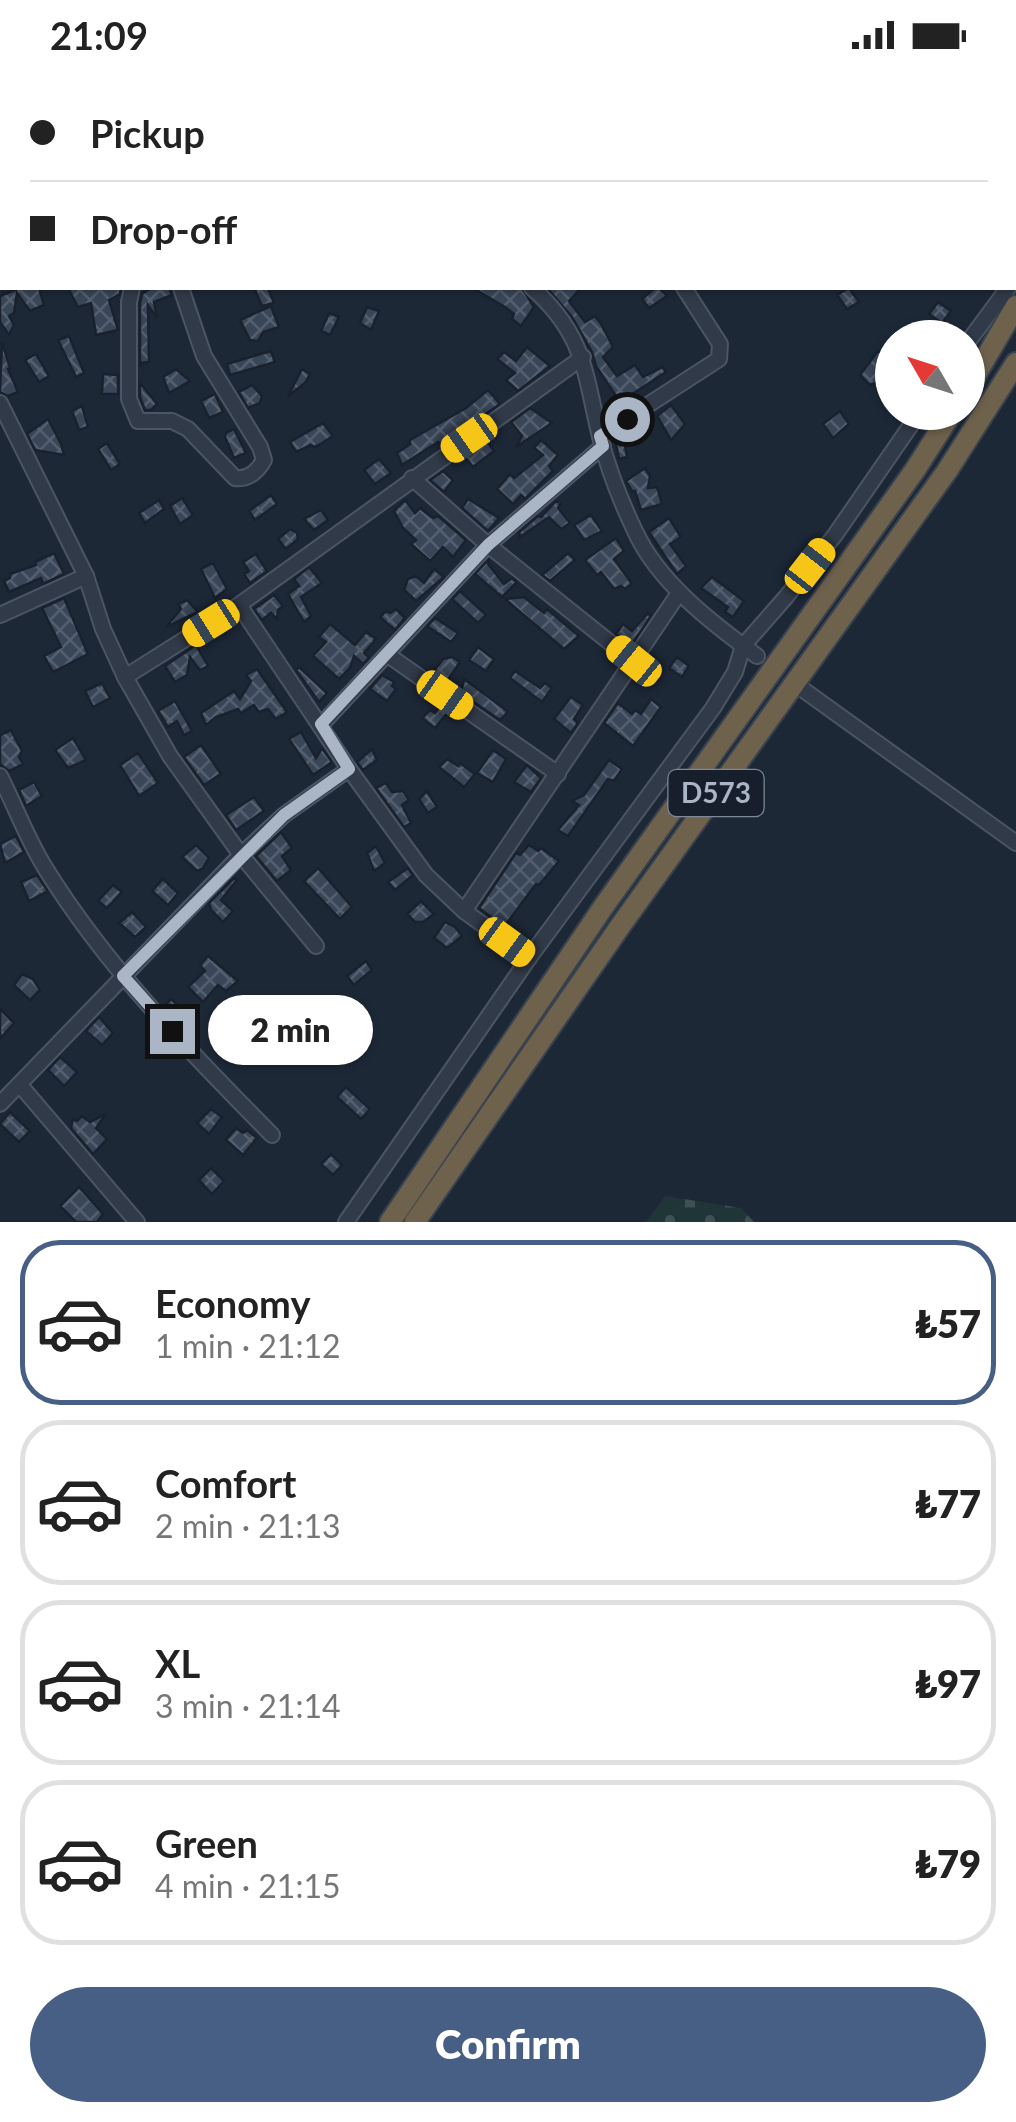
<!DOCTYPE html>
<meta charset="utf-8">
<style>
:root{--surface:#fff;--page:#f2f2f2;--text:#222;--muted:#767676;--line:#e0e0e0;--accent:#475f85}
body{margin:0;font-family:Lato,sans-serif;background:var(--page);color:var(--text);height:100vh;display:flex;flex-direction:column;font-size:38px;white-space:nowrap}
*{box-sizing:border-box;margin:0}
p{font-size:32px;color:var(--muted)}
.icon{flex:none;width:55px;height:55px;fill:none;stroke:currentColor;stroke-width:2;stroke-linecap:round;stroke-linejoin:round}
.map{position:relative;height:1152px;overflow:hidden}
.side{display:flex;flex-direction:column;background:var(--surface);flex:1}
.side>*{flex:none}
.top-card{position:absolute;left:0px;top:0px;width:1018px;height:220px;box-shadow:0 2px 8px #0004;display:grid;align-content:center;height:220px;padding:0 30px;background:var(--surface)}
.needle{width:65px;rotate:309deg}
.fabs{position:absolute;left:875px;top:250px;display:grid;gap:20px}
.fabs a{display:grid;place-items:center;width:110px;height:110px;border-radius:50%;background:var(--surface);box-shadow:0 2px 8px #0004;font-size:50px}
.end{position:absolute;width:45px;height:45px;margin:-22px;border:12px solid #aab5c5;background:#111;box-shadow:0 0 0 5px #111}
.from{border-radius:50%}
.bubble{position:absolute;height:70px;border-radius:35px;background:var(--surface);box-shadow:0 2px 8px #0004;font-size:32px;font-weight:800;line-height:70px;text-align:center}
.car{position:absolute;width:30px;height:60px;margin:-30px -15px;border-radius:12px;box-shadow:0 0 8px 2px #0007;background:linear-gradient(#f5c518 24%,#345 0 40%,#f5c518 0 76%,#345 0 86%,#f5c518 0)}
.top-card b{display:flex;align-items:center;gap:35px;height:95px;font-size:38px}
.top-card b+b{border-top:2px solid var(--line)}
.top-card i{width:25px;height:25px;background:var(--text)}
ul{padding:18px 0 0;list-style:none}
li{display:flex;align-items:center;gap:30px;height:165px;margin:0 20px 15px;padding:0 10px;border:5px solid var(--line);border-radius:40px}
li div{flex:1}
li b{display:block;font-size:38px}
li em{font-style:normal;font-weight:800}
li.active{border-color:var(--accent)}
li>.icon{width:90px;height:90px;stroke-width:1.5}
.action{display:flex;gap:20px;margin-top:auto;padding:20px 30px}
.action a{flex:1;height:115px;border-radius:60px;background:var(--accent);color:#fff;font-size:40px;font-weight:800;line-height:115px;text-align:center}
.status{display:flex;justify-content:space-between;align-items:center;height:70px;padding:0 50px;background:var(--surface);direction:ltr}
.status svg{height:28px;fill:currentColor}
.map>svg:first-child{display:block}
.cemetery{fill:url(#cemetery-stones)}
.building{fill:url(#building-cross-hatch);stroke:#19212e;stroke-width:2.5}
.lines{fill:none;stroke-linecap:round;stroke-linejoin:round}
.minor-casing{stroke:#4b5563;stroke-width:18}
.highway-casing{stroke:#39424f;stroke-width:24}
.minor{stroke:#313a48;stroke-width:14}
.highway{stroke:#6f624d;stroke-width:20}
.route{stroke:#aab5c5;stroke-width:12}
.labels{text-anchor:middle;stroke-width:10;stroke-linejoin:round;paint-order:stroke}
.shield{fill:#171f2c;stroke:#7e8897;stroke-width:2.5}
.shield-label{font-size:28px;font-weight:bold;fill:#aab5c5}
</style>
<div class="status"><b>21:09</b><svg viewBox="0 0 49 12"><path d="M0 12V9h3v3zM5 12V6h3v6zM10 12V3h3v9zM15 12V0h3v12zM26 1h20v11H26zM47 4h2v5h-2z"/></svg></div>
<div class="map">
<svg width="1016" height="1152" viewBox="0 0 1016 1152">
<defs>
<pattern id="cemetery-stones" width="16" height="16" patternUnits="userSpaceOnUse" patternTransform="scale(2.5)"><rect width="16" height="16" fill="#1f3538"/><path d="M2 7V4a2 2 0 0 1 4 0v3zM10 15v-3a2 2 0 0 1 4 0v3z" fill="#3d5053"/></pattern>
<pattern id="building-cross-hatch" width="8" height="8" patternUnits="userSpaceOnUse" patternTransform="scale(2.5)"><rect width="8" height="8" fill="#394658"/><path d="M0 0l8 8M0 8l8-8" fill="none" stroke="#535e6e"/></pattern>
</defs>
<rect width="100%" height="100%" fill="#1d2837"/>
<path class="cemetery" d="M665 1126 741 1138 754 1152H646Z"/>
<g class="building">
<path d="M13 218H39L44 235 30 241 17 223 14 243 9 246 14 255 9 265 0 252V226L15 220Z"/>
<path d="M68 218H121L120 224 109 230 118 260 96 265 91 233 78 237Z"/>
<path d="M151 218H169L172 225 154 232 157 248 148 235 149 292 141 293 140 297V233L142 224Z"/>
<path d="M254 218H268L274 233 262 236Z"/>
<path d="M473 218H522L534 237 521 256 512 249 514 244 505 237Z"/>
<path d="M547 218H581L569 231 585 252 595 246 601 254 613 277 603 287 617 306 635 295 643 307 663 297 666 302 620 332 596 296 592 282 572 247Z"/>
<path d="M655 218H659L667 226 649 238 642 229Z"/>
<path d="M849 218 859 232 847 239 837 225Z"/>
<path d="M938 232 951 241 942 253 929 244Z"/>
<path d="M271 236 279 257 263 262 258 271 250 270 240 250Z"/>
<path d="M367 237 379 241 371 260 360 253Z"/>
<path d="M329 243 339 247 330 265 321 261Z"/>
<path d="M69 266 84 303 76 307 58 270Z"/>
<path d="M2 272 10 298 8 299 18 322 8 326 0 322Z"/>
<path d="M527 277 550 296 518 321 506 310 515 303 497 289 504 282 516 291Z"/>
<path d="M271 281 275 292 230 305 227 294Z"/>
<path d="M878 281 892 293 878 312 870 315 860 305Z"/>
<path d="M36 284 49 306 39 312 25 290Z"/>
<path d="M176 299 190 311 169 323 163 307Z"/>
<path d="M302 299 310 304 305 313 288 326Z"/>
<path d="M103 304 118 305V324H102Z"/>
<path d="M140 313 157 334 151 340H145L140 327Z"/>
<path d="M252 315 262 326 260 333 248 338 239 322Z"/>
<path d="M488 320 500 334 442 375 438 372 402 395 397 383 410 374V370L466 338Z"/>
<path d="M215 324 223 342 209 348 201 331Z"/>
<path d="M671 335 685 354 671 370 657 346Z"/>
<path d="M82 336 88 357 79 360 72 341Z"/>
<path d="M530 338 552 353 516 377 522 366 511 352Z"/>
<path d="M840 341 849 354 833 368 823 354Z"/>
<path d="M48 349 61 374 64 385 35 380 27 364Z"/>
<path d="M323 353 333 366 319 375 314 377 311 375 296 382 290 372Z"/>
<path d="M234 359 246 383 234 388 225 367 226 363Z"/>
<path d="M623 364 627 387 619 389 615 369Z"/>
<path d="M486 370 494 381 473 397 464 386Z"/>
<path d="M541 370 558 385 549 396 553 401 525 429 521 425 513 434 497 419 510 404 514 408 543 385 534 378Z"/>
<path d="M107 373 120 394 111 400 98 379Z"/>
<path d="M379 389 391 403 375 414 364 400Z"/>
<path d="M645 398 650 406 648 418 657 417 662 434 641 440 635 421H632L626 411Z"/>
<path d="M443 401 453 410 444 422 430 410Z"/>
<path d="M271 425 277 434 255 450 249 441Z"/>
<path d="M182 428 193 445 180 454 170 436Z"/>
<path d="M468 429 499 448 488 461 462 438Z"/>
<path d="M159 430 164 439 145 453 139 443Z"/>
<path d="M405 430 415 443 420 438 433 448 438 446 466 470 453 487 443 477 430 491 411 474 416 470 403 458 394 441Z"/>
<path d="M556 431 561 433 558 438 570 453 561 459 549 447 520 467 519 462 538 446 541 447Z"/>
<path d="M321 440 328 450 314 460 304 449Z"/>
<path d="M591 445 602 461 584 470 574 455Z"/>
<path d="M669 448 681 467 670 474 686 496 677 504 649 462Z"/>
<path d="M290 459 297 463 298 469 286 479 278 469Z"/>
<path d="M616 468 624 481 614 489 632 514 625 519 621 516 614 519 601 502 597 505 585 490Z"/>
<path d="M54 483 64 504 43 514 41 508 9 522 4 511 10 508V504L36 495 35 492Z"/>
<path d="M568 483 575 490 550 511 542 505Z"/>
<path d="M256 484 267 501 250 513 244 504 249 501 243 492Z"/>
<path d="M489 489 488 494 504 514 512 508 517 512 502 527 475 504Z"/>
<path d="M213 493 227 519 215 528 201 499Z"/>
<path d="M309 497 322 513 301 527 311 546 304 552 288 524 299 516 294 509Z"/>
<path d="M434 499 444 507 416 531 404 520 408 509 416 506 424 513Z"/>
<path d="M712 507 744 531 733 547 725 542 728 537 701 518Z"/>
<path d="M460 521 486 545 478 553 452 529Z"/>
<path d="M274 525 283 536 278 540 277 549 271 543 262 550 254 539Z"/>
<path d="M524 527 544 543 547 539 579 566 564 579 505 529Z"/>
<path d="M64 528 88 584 53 602 44 586 61 577 42 538Z"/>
<path d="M187 530 198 542 166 557 181 539 178 534Z"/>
<path d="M396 539 405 548 395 560 380 547 386 541 390 543Z"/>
<path d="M648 543 651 546 631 576 616 564 623 554 632 561Z"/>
<path d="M435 548 458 563 451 572 427 556Z"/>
<path d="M330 554 355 575 366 562 376 569 364 583 369 588 363 594 354 586 350 598 339 609 313 586 326 572 319 567Z"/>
<path d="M196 575 208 596 200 600 190 587 187 605 175 612 165 596Z"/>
<path d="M478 577 494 589 486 601 469 590Z"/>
<path d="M452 587 460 592 446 613 433 602 443 589Z"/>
<path d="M677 587 689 596 682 607 669 598Z"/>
<path d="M299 597 327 623 319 632 296 600Z"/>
<path d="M257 599 287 642 276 649 268 639 259 642 254 635 241 643 238 639 216 647 206 655 201 643 234 621 240 629 251 611 246 605Z"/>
<path d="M515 601 540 618 545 613 552 618 542 632 510 608Z"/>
<path d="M382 605 394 612 392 616 396 619 387 631 370 619Z"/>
<path d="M464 609 502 637 508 642 500 650 465 626 461 623Z"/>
<path d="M102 613 110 628 93 637 85 621Z"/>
<path d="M571 627 583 635 574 649 578 653 571 663 554 649Z"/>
<path d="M651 629 661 637 633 676 604 653 618 633 632 644 635 640 641 644Z"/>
<path d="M175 631 192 661 184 665 177 651 168 657 158 641Z"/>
<path d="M441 635 448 642 435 658 422 648 430 640 435 643Z"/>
<path d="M11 660 22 681 19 687 23 694 9 701 0 694V665Z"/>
<path d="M301 662 316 688 322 678 332 692 313 705 289 669Z"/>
<path d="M73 668 86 690 68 698 55 680Z"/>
<path d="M201 675 221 704 204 715 184 687Z"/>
<path d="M372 679 377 690 363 700 357 692Z"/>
<path d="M493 680 506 689 493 712 477 703Z"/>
<path d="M138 683 158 713 139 726 120 695Z"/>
<path d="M447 689 458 696 460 693 475 704 464 717 439 697Z"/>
<path d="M609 690 622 699 614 711 608 709 568 766 558 760 579 735 572 731 584 725Z"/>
<path d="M527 695 541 708 531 722 514 712Z"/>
<path d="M34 712 42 726 26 736 19 720Z"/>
<path d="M386 713 392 722 403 721 409 730 402 735 411 753 404 757 376 718Z"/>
<path d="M427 721 437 737 428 743 419 729Z"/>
<path d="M254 727 264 741 236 760 226 745Z"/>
<path d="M281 762 292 778 282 786 291 800 277 811 256 786Z"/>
<path d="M16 766 24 782 5 793 0 774Z"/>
<path d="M196 775 209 788 203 798 197 801 182 787Z"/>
<path d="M529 775 538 781 541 778 559 791 539 815 536 814 504 857 479 838 516 783 520 785Z"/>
<path d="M376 776 385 793 374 801 367 783Z"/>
<path d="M318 798 352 837 340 849 304 811Z"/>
<path d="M408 798 413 805 395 820 388 812Z"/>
<path d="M37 805 48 821 29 831 21 812Z"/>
<path d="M234 808 237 810 221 830 233 841 223 852 211 840 209 833Z"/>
<path d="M163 809 178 823 168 835 152 821Z"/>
<path d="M113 815 122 822 107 838 98 831Z"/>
<path d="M421 831 434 844 423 852H415L407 844Z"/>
<path d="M132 842 146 857 135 867 119 853Z"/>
<path d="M445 852 455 857 462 866 447 878 434 868Z"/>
<path d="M208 886 238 911 226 921 218 915 203 932 188 917 205 901 200 895Z"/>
<path d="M366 891 372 900 354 915 347 906Z"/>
<path d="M22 904 33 909 40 920 30 930 14 915Z"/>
<path d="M171 929 192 948 183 957 164 937Z"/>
<path d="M0 939 14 953 0 969Z"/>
<path d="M99 947 113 963 102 975 86 961Z"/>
<path d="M60 987 77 1002 64 1016 48 1000Z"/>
<path d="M346 1017 370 1039 361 1049 337 1027Z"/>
<path d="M211 1039 222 1047 209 1064 197 1053Z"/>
<path d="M10 1042 30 1061 19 1072 0 1054Z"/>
<path d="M106 1044 96 1058 107 1069 93 1084 71 1058 73 1049 77 1051 82 1046 90 1052Z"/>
<path d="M236 1058 243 1063 247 1060 257 1068 243 1085 226 1070Z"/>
<path d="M331 1084 342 1095 333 1105 321 1094Z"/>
<path d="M211 1098 224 1111 212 1124 199 1110Z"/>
<path d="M79 1117 103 1144 97 1152H76L60 1136Z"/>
</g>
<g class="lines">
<defs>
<g id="minor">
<path d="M251 2 260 0"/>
<path d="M1015 4 1016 3"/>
<path d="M0 102 2 109"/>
<path d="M0 132 2 131"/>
<path d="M1015 209 1016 208"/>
<path d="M132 218 129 232V329L138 351H172L188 359 235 408C248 410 258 401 264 390L260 377 204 286 181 218"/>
<path d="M532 218C585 264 585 305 600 367 608 398 621 432 635 461 658 512 713 554 757 586"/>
<path d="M968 272 1008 218"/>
<path d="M0 333 86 506 103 559 125 607 170 686 241 785 316 876"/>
<path d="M600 366 719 289 720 274 684 218"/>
<path d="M412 408 488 475 633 591"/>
<path d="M239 535 349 699 426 805 464 841 529 888"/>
<path d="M0 545 86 506"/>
<path d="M388 585 558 704"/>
<path d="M125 607 239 535 583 287"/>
<path d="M805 621 1016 773"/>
<path d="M321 655 488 475 603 376"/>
<path d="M0 706C15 736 27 768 44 796 106 897 190 982 272 1065"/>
<path d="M464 841 679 523"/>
<path d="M20 1015 137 1152"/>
<path d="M0 1034 241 785 284 745 349 699"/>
<path d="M346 1152 529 888 713 638 735 602 743 576 786 527 835 465 920 342"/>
</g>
<g id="highway">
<path d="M968 318 1016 236"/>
<path d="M390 1152 604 836 915 400 952 342"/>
<path d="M415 1152 621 855 947 401 1016 293"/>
</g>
</defs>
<use href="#minor" class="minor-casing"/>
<use href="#highway" class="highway-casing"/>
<use href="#minor" class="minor"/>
<use href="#highway" class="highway"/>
</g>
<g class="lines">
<path class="route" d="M172 961 123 906 284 745 349 699 321 654 488 475 603 376 600 366 627 349"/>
</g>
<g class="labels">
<rect class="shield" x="668.5" y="700" width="95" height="46" rx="8"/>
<g class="shield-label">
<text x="716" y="733">D573</text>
</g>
</g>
</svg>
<div class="fabs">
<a><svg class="needle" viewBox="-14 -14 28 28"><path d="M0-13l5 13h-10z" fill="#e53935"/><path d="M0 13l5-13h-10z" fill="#767676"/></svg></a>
</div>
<i class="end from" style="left:627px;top:349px"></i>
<i class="end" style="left:172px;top:961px"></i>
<div class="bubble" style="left:208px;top:925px;width:165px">2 min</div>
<i class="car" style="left:469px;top:368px;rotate:235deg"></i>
<i class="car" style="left:810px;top:496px;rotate:38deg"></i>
<i class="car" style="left:211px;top:553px;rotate:238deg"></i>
<i class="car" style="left:634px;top:591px;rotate:309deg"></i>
<i class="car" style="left:445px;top:625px;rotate:125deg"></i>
<i class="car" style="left:507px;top:872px;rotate:126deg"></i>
<div class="top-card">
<b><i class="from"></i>Pickup</b>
<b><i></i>Drop-off</b>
</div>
</div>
<section class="side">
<ul>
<li class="active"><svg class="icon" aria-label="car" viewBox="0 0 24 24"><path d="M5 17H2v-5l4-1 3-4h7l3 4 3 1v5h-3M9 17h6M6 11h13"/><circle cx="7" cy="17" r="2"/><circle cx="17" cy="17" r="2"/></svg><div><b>Economy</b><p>1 min · 21:12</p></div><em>₺57</em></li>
<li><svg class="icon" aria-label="car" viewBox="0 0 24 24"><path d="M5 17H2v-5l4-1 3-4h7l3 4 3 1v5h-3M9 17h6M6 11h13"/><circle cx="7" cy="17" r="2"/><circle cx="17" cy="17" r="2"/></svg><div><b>Comfort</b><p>2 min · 21:13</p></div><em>₺77</em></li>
<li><svg class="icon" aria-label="car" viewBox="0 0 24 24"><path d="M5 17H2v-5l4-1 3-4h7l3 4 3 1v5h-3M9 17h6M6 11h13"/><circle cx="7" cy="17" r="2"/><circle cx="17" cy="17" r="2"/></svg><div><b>XL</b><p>3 min · 21:14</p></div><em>₺97</em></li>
<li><svg class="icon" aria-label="car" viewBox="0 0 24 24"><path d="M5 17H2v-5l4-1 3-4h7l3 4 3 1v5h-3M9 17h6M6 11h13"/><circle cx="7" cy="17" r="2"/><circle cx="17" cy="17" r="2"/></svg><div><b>Green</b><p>4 min · 21:15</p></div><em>₺79</em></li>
</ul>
<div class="action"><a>Confirm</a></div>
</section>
